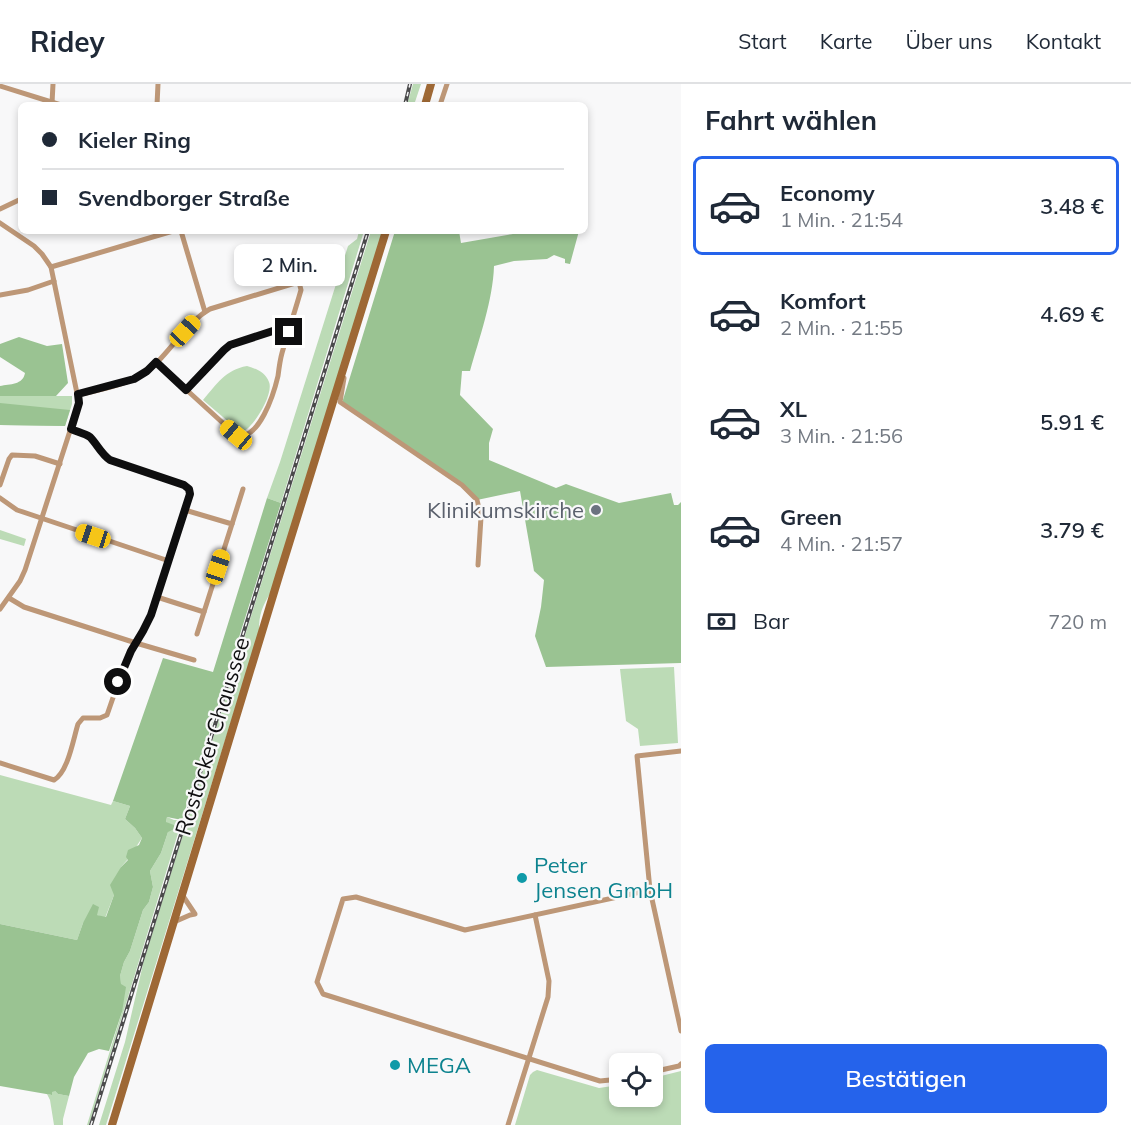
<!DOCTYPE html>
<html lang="de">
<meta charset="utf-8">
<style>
:root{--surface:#fff;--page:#f2f2f3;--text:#1f2937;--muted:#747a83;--line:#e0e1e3;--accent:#2563eb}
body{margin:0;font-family:Mulish,sans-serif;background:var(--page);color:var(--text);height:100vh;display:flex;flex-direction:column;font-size:22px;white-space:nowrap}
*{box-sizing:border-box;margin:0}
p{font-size:20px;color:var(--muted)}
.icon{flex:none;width:33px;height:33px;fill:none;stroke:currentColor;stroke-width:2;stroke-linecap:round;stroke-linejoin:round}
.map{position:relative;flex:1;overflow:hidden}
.drawer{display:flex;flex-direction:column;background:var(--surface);width:450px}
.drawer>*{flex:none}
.banner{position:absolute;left:18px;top:18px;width:570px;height:132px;border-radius:9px;box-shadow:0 3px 9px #0003;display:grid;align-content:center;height:132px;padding:0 24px;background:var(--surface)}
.tools{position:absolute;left:609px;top:969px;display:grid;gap:12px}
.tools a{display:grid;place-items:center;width:54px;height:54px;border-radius:9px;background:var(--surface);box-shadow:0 3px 9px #0003;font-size:30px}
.end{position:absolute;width:27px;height:27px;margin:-14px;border:8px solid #0e0e0f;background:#fff;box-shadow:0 0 0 3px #fff}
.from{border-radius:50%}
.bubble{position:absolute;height:42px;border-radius:9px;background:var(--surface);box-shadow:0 3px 9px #0003;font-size:20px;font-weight:600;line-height:42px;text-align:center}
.car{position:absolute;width:18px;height:36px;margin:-18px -9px;border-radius:8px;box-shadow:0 0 4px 2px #0007;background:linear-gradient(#f5c518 24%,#345 0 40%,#f5c518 0 76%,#345 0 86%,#f5c518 0)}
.banner b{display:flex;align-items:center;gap:21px;height:57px;font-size:22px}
.banner b+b{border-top:2px solid var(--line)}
.banner i{width:15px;height:15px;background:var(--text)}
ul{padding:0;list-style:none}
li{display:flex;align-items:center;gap:18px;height:99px;margin:0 12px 9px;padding:0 12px;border:3px solid transparent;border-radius:9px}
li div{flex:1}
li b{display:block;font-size:22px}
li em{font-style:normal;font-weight:600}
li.current{border-color:var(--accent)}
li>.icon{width:54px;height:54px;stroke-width:1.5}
h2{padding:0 24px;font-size:27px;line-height:72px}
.pay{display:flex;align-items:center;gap:15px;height:66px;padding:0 24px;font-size:22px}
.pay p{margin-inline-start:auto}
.cta{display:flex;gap:12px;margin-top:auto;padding:12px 24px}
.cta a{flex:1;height:69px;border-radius:9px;background:var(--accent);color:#fff;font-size:24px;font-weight:600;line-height:69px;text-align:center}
header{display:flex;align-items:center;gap:36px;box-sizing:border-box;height:84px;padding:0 30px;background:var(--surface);border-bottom:2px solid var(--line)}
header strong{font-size:28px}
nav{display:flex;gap:33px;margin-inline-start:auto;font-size:21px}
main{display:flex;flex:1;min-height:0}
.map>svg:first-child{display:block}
.green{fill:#bcdbb6}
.forest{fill:#9ac392}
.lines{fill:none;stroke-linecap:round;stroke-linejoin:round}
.street{stroke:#bd9777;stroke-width:5}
.secondary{stroke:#9e6835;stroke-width:8}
.rail-casing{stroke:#4b4b4c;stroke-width:4}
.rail{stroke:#f8f8f9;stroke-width:1.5;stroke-dasharray:4.5;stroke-linecap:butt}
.route{stroke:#0e0e0f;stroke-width:8}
.worship-dot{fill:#6b7280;stroke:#f8f8f9;stroke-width:2}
.culture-dot{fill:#0f9aa8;stroke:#f8f8f9;stroke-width:2}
.labels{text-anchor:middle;stroke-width:4.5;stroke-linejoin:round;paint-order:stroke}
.worship-label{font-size:22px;fill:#5b616d;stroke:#f8f8f9;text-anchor:end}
.street-label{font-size:22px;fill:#0e0e0f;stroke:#f8f8f9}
.culture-label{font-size:22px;fill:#0d838f;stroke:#f8f8f9;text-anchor:start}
</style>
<header>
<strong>Ridey</strong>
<nav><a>Start</a><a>Karte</a><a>Über uns</a><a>Kontakt</a></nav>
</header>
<main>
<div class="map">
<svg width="681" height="1041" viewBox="0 0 681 1041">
<rect width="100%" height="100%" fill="#f8f8f9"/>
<g class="green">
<path d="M413 0H421L414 21H407Z"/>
<path d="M359 147H364L281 419 267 414 280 378 348 162 357 155Z"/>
<path d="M371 147H384L271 508C262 523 259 530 259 547L106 1041H99L125 958 144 876Z"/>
<path d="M247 282C257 285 265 288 269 298 274 310 254 342 244 347L237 345 203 316C217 300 225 286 247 282Z"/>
<path d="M0 312H72V320L65 342 0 341Z"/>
<path d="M0 446 26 455 24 462 0 455Z"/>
<path d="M674 583 678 659 640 662 638 645 626 637 620 585Z"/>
<path d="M0 691 111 721 113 717 130 722 125 735 135 744 142 754 128 775 121 783 114 811 105 834 97 831 83 839 77 856 0 840Z"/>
<path d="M167 733 174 736H182L89 1041H87L122 928 120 892 124 878 130 867 143 826 149 818 153 803 150 787 161 769 168 748 166 738Z"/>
<path d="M537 986 599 1004 619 1001 620 1012H652L653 994 681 987V1041H515L530 991 533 988Z"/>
<path d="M52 1007H55L58 1010 69 1012 63 1035V1041H54L50 1016 47 1010 51 1011Z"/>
</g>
<g class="forest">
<path d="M395 147H459L461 159 513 150 518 147H579L570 180 565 179V175L554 171 547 175 514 177 494 182C493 216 479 255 470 287H462L460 311 493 345 489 359V376L556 404 566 400 619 419 671 409 674 421H678L681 418V579L546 583 535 552 541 523 544 496 534 487 520 407 477 416 462 401 342 319Z"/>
<path d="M19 253 47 262 62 260 68 299 56 312H0V302C10 300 23 301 25 289L0 273V260Z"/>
<path d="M0 319 70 326 65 342 0 341Z"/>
<path d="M267 414 281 419 182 736 167 733 166 738 174 741V745L168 748 161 769 150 787 153 803 149 818 143 826 130 867 124 878 120 892 121 900 126 903 122 928 109 967 99 965 88 969 74 993 69 1012 58 1010 55 1007 52 1008V1011L0 1002V840L77 856 83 839 93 820 99 823 97 831 106 833 114 811 110 801 121 783 128 776 126 773 128 766 139 761 142 754 135 744 125 735 130 722 113 717 163 574 213 588Z"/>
</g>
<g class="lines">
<g class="street">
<path d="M0 2 61 21"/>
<path d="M52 19 53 0"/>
<path d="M157 21 158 0"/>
<path d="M440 21 447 0"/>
<path d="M0 125 21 115"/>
<path d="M0 139 34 162 42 170 51 183 79 319 25 486 20 497 0 525"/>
<path d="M181 147 205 228"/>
<path d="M51 183 173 147"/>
<path d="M0 211 28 206 54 197"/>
<path d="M156 278 236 351C259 358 274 309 278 292 279 284 280 276 282 269 288 248 295 227 301 206L299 198"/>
<path d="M344 294 340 318 462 401 477 416 481 433 478 481"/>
<path d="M186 306 224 266 230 261 279 245 289 247"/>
<path d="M78 311C95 307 126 301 140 292 167 276 183 240 210 225L338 186"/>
<path d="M71 345C77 348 84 349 90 353 98 360 101 370 110 376L185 401 189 405 190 410 151 531 136 559 194 576"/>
<path d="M0 401 9 375 12 371 35 372 60 380"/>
<path d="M0 414 17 426 169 477"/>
<path d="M232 440 243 405"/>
<path d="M157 513 204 528 232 440 185 426"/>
<path d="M197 550 204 528"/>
<path d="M681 667 637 672 650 806 681 947"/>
<path d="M0 679 54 696C68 688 73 656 78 640L83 634H100L107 631 124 582 136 559 24 523 9 514"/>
<path d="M174 838 190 831 195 830 183 812"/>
<path d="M652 988 679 982 681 980"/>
<path d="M620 995 600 997 323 910 317 898 343 815 356 813 465 846 650 806"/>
<path d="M508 1041 548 913 549 897 535 831"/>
</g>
<g class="secondary">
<path d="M425 21 431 0"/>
<path d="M112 1041 279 492 386 147"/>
</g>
<defs>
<g id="rail">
<path d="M405 21 410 0"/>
<path d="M91 1041 368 147"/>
</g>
</defs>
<use href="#rail" class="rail-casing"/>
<use href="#rail" class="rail"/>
</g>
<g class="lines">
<path class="route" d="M118 598 131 567 143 547 151 531 190 410 189 405 184 401 110 376C101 370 97 360 90 353 84 349 77 348 71 345L79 319 78 310 134 295 147 287 156 278 186 306 224 266 230 261 279 245 289 248"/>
</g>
<circle class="worship-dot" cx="596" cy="426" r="6"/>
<g class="culture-dot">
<circle cx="522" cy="794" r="6"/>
<circle cx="395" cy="981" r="6"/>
</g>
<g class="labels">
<g class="worship-label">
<text x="584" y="434">Klinikumskirche</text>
</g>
<g class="street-label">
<text transform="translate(212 652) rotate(-73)" y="8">Rostocker Chaussee</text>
</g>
<g class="culture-label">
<text x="534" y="789">Peter<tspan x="534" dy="25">Jensen GmbH</tspan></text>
<text x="407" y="989">MEGA</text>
</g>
</g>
</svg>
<div class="tools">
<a><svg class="icon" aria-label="locate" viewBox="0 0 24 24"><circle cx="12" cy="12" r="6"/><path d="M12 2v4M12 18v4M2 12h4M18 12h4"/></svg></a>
</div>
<i class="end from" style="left:118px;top:598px"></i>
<i class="end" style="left:289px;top:248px"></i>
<div class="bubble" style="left:234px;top:160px;width:111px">2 Min.</div>
<i class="car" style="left:185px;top:247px;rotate:43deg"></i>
<i class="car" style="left:236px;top:351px;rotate:310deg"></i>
<i class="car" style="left:93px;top:452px;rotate:288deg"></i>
<i class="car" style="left:218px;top:483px;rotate:18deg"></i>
<div class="banner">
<b><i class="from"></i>Kieler Ring</b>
<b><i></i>Svendborger Straße</b>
</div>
</div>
<section class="drawer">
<h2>Fahrt wählen</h2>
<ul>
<li class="current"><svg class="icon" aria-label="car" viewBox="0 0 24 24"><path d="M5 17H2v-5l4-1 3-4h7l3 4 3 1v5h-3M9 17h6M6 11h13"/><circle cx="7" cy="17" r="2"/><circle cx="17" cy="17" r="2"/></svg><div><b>Economy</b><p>1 Min. · 21:54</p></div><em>3.48 €</em></li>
<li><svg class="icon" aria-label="car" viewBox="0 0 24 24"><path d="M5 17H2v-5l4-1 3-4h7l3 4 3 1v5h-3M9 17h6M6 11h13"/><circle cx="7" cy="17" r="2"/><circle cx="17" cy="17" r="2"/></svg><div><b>Komfort</b><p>2 Min. · 21:55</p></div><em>4.69 €</em></li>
<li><svg class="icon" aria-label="car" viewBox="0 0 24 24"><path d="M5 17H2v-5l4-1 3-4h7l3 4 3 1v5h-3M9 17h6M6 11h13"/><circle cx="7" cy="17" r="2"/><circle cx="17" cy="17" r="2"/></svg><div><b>XL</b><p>3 Min. · 21:56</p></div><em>5.91 €</em></li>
<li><svg class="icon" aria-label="car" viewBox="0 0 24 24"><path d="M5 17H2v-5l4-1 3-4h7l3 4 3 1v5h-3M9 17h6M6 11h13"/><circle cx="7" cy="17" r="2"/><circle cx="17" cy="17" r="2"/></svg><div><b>Green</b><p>4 Min. · 21:57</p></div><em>3.79 €</em></li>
</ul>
<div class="pay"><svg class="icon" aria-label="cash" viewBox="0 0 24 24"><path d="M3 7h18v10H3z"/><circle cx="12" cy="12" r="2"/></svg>Bar<p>720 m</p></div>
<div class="cta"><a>Bestätigen</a></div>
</section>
</main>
